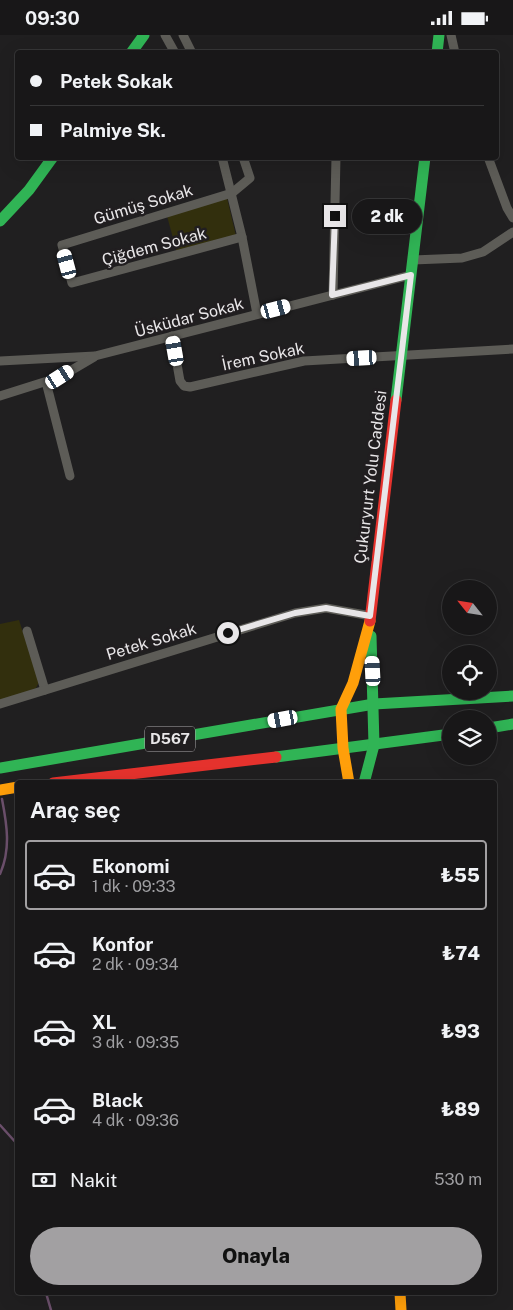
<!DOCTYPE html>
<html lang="tr">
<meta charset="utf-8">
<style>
:root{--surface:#181718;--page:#252425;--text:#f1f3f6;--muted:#9f9fa2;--line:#363637;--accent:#a2a0a2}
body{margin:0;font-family:"Public Sans",sans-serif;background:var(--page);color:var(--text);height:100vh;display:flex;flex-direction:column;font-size:19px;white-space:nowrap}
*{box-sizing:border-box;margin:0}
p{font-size:16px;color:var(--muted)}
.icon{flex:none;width:28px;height:28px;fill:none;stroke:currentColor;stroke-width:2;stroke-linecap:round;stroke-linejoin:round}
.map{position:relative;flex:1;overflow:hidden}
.details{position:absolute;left:15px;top:745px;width:482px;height:515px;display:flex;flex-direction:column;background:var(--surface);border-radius:5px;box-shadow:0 5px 20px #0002,0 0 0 1px var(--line)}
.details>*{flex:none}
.banner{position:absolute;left:15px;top:15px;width:484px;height:110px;border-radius:5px;box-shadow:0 5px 20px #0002,0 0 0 1px var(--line);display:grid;align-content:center;height:110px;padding:0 15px;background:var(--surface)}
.needle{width:32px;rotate:300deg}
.buttons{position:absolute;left:442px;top:545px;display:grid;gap:10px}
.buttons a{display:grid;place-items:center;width:55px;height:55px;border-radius:50%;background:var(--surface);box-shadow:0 5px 20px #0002,0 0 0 1px var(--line);font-size:25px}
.end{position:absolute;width:22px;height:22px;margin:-11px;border:6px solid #e8e6e8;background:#111;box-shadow:0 0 0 2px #111}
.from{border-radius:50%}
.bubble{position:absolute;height:35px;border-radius:18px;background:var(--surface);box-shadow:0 5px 20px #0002,0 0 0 1px var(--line);font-size:16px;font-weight:800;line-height:35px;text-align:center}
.car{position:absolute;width:15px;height:30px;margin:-15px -8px;border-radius:6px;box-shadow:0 0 4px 1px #0007;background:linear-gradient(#fff 24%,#345 0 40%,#fff 0 76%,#345 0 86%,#fff 0)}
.banner b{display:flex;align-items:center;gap:18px;height:48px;font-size:19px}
.banner b+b{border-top:1px solid var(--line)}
.banner i{width:12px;height:12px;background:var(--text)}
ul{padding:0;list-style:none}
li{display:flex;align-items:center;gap:15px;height:70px;margin:0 10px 8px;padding:0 5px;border:2px solid transparent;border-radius:5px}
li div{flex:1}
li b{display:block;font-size:19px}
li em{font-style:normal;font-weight:800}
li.active{border-color:var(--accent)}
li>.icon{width:45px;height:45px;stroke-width:1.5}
h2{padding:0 15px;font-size:22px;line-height:60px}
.pay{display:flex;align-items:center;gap:12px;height:55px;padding:0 15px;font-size:19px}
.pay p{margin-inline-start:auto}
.button{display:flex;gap:10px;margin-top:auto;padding:10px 15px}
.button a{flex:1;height:58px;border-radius:30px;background:var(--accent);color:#111;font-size:20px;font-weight:800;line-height:58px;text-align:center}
.status{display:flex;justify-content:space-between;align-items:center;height:35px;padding:0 25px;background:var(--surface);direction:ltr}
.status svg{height:14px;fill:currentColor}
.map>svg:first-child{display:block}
.green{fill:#322f0d}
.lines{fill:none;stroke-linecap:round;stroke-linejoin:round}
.stream{stroke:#6c506c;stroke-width:2.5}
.street{stroke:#5d5c57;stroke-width:9}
.fast{stroke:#30b455;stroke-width:11}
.slow{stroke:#ff9f0a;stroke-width:11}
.jam{stroke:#e5322d;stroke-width:11}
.route{stroke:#e8e6e8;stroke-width:6}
.labels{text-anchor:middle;stroke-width:5;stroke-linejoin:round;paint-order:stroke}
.shield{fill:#211e20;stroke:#acaaac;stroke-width:1}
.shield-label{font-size:15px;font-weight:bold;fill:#e8e6e8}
.street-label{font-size:16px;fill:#e8e6e8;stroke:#211e20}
</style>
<div class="status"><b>09:30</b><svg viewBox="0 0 49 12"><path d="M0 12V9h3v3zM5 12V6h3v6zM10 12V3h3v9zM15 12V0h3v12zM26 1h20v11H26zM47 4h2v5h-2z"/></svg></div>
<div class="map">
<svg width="513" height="1275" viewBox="0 0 513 1275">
<rect width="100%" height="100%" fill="#201f20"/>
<g class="green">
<path d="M227 163 236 201 177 218 167 181Z"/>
<path d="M19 585 39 647 36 653 0 669V589Z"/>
</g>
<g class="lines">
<g class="stream">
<path d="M0 839C11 814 7 790 2 764"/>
<path d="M0 1090 18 1110"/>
<path d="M46 1258 51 1275"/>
</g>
<g class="street">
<path d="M165 0 175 18"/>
<path d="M183 0 192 18"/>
<path d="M451 0 455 18"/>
<path d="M222 122 242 202 257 279"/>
<path d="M488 122 507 173 513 183"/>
<path d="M242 202 72 248 62 210 232 158 250 143 243 122"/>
<path d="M413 225 462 223 483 217 513 197"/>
<path d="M333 260 336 122"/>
<path d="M172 301 180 346 184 351 190 352 304 326 513 314"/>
<path d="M0 326 95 321 411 240"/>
<path d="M46 347 70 441"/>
<path d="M0 361 60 342 94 322"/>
<path d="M27 596 45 655"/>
<path d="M0 669 295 578 326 573 371 581"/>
</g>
<g class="fast">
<path d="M131 18 144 0"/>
<path d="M437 18 439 0"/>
<path d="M0 186 29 155 53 122"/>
<path d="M396 365 425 122"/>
<path d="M489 693 513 689"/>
<path d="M276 722 451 699"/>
<path d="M0 733 374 669 513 661"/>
<path d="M364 748 374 710 371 601"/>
</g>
<g class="slow">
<path d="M349 748 343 713 341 674 353 648 370 586"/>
<path d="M0 755 18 752"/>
<path d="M400 1258 401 1275"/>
</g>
<g class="jam">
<path d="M370 586 396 365"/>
<path d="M53 748 276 722"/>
</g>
</g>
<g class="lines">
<path class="route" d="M228 598 295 578 326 573 370 581 411 240 332 260 335 181"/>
</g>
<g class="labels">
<rect class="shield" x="145" y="691.5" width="50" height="25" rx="4"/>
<g class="shield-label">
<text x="170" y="709">D567</text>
</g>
<g class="street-label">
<text transform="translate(143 169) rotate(-17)" y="6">Gümüş Sokak</text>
<text transform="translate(154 211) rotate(-15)" y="6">Çiğdem Sokak</text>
<text transform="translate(189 282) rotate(-15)" y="6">Üsküdar Sokak</text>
<text transform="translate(263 321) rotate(-12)" y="6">İrem Sokak</text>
<text transform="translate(370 442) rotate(-83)" y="6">Çukuryurt Yolu Caddesi</text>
<text transform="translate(151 606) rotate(-17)" y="6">Petek Sokak</text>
</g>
</g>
</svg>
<div class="buttons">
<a><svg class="needle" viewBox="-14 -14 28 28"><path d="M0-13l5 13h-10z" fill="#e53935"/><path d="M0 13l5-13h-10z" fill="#9f9fa2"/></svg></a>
<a><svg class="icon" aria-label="locate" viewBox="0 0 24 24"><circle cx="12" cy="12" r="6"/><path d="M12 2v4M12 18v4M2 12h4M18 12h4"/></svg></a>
<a><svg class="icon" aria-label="layers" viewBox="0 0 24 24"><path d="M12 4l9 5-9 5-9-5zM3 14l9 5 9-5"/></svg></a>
</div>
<i class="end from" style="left:228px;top:598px"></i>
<i class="end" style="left:335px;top:181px"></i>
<div class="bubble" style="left:352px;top:164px;width:70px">2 dk</div>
<i class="car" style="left:67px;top:229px;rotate:345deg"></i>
<i class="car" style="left:276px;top:274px;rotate:75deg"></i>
<i class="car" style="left:175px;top:316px;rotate:350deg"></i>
<i class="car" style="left:362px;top:323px;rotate:267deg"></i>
<i class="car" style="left:60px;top:342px;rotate:58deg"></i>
<i class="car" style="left:373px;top:636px;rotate:357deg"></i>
<i class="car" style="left:283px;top:684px;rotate:260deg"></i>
<div class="banner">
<b><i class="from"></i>Petek Sokak</b>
<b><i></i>Palmiye Sk.</b>
</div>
<section class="details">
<h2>Araç seç</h2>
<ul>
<li class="active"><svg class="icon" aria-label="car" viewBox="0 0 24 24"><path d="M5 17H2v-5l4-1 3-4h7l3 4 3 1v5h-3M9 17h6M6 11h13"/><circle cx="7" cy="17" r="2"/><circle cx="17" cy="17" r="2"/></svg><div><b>Ekonomi</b><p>1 dk · 09:33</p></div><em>₺55</em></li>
<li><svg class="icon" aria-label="car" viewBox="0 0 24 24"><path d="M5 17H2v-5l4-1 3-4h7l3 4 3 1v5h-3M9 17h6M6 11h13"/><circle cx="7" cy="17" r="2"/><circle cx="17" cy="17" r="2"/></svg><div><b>Konfor</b><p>2 dk · 09:34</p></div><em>₺74</em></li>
<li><svg class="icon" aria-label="car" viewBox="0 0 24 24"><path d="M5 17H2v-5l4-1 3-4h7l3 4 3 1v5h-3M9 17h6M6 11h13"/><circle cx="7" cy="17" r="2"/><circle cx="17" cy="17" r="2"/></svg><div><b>XL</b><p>3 dk · 09:35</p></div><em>₺93</em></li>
<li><svg class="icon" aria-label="car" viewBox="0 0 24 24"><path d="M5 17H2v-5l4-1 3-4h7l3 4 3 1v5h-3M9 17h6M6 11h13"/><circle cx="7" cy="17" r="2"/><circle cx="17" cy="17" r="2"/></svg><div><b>Black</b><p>4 dk · 09:36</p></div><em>₺89</em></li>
</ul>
<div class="pay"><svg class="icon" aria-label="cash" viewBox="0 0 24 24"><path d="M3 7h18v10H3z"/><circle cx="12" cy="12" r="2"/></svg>Nakit<p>530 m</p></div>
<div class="button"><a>Onayla</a></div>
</section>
</div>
